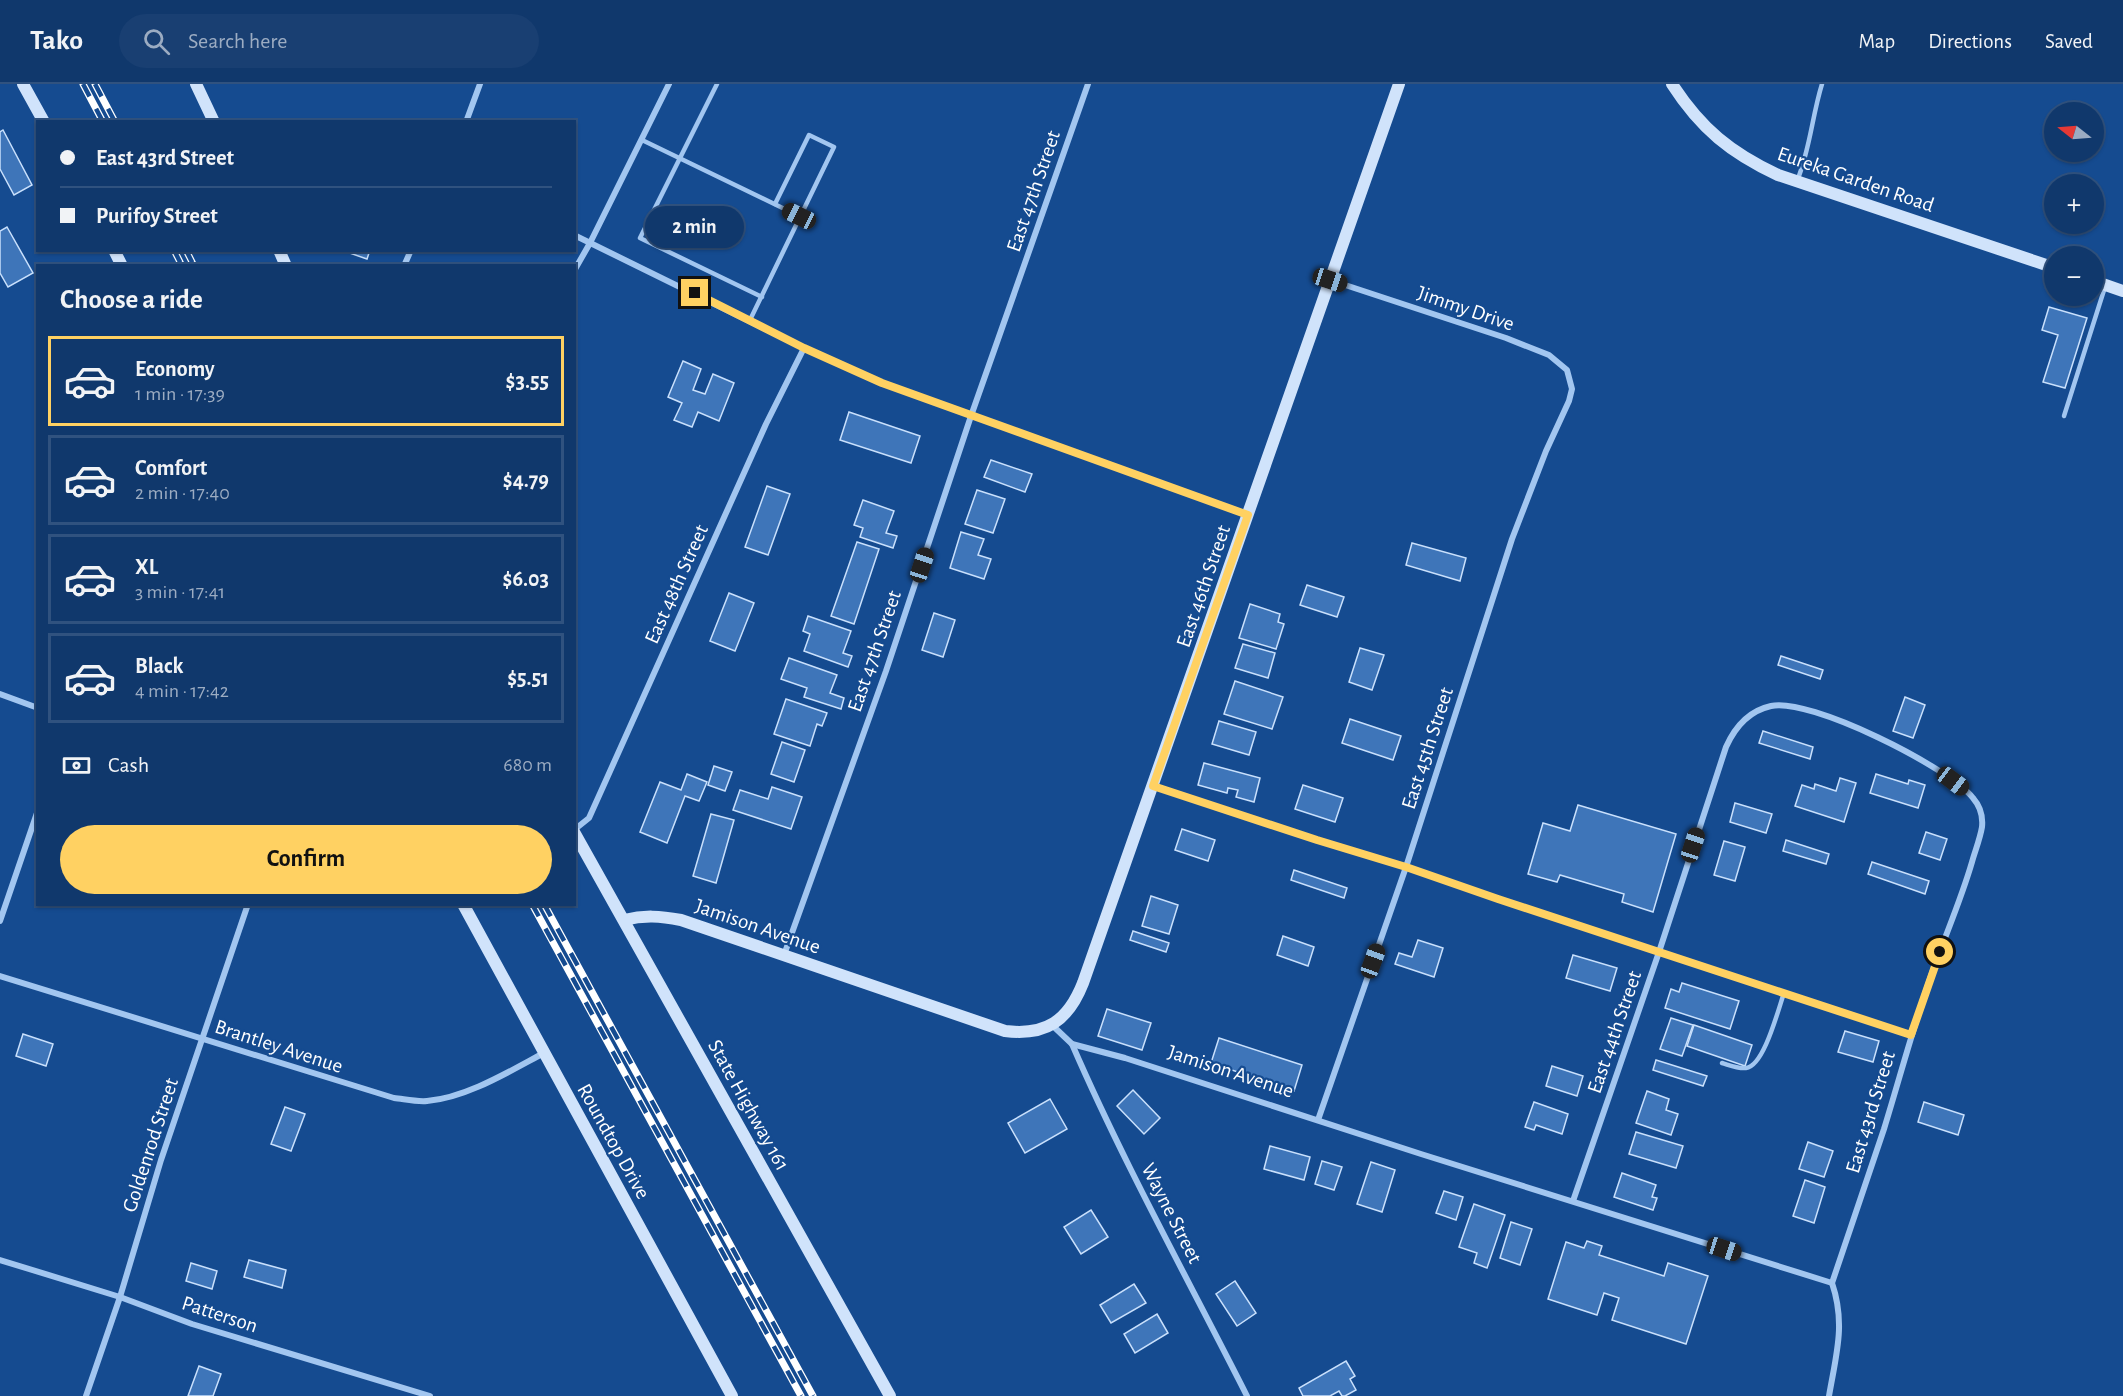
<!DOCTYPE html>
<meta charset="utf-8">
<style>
:root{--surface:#10386c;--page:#193f72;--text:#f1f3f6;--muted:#9cacc2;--line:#30527f;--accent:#ffd162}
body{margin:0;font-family:"Alegreya Sans",sans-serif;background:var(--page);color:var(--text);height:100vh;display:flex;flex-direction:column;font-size:22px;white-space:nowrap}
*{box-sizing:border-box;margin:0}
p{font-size:20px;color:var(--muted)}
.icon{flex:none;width:33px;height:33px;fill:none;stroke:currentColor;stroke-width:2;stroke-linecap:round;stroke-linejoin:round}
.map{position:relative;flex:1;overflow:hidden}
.panel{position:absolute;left:36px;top:180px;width:540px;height:642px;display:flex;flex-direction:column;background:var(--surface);border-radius:0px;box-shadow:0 2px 4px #0004,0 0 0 2px var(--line)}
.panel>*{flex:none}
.banner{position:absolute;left:36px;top:36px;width:540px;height:132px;border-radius:0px;box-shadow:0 2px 4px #0004,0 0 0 2px var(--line);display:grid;align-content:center;height:132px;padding:0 24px;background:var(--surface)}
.needle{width:39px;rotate:287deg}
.tools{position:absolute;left:2044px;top:18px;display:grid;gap:12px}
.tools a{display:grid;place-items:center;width:60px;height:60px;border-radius:50%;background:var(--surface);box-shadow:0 2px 4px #0004,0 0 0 2px var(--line);font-size:30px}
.end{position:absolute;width:27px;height:27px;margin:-14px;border:8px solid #ffd162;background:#111;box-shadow:0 0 0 3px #111}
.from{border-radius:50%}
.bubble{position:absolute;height:42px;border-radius:21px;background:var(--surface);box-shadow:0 2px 4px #0004,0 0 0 2px var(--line);font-size:20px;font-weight:700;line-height:42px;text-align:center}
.car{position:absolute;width:18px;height:36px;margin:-18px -9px;border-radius:8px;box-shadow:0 0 4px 2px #0007;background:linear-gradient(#222 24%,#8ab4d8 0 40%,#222 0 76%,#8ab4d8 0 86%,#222 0)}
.banner b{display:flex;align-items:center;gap:21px;height:57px;font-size:22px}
.banner b+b{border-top:2px solid var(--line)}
.banner i{width:15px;height:15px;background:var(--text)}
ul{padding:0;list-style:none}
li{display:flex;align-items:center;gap:18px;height:90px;margin:0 12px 9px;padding:0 12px;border:3px solid var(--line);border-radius:0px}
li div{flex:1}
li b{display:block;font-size:22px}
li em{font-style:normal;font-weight:700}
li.selected{border-color:var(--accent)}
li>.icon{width:54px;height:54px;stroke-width:1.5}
h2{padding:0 24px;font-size:27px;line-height:72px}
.pay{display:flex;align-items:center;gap:15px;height:66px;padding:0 24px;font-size:22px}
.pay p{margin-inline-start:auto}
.button{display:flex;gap:12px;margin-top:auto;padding:12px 24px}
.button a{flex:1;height:69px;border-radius:36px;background:var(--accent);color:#111;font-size:24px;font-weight:700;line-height:69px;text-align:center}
header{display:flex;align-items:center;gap:36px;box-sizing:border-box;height:84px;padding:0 30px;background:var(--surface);border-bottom:2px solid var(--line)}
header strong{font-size:28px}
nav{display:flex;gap:33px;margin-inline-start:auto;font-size:21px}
.search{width:420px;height:54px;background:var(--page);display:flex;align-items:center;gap:15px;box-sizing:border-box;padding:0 21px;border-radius:33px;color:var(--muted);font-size:22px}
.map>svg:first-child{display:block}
.building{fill:#3e75b9;stroke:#c9e0fc;stroke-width:1.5}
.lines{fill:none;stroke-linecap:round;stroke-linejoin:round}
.lane{stroke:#a2c6f0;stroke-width:4.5}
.street{stroke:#a2c6f0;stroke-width:6}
.secondary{stroke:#d0e3fb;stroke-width:12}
.rail-casing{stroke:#fff;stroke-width:7}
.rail{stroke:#154b90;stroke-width:4.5;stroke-dasharray:14;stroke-linecap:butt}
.route{stroke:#ffd162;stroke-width:8}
.labels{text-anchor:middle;stroke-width:4.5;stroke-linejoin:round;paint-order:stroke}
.street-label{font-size:21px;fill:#fff;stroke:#154b90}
</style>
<header>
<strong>Tako</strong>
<div class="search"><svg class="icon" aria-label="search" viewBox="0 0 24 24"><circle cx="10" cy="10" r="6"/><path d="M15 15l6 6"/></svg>Search here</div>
<nav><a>Map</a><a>Directions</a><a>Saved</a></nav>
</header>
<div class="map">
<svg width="2123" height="1312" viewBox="0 0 2123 1312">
<rect width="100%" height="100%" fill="#154b90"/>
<g class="building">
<path d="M3 46 32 101 14 111 0 85V48Z"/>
<path d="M7 143 33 189 8 203 0 189V147Z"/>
<path d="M341 166H370L367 175Z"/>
<path d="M2049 223 2087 234 2065 304 2043 298 2058 251 2042 246Z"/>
<path d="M683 277 701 285 693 306 705 310 713 290 734 299 719 337 698 328 692 343 674 336 682 319 668 313Z"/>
<path d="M849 328 920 352 911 379 840 356Z"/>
<path d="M991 376 1032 390 1025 408 984 393Z"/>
<path d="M767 402 790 410 768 471 745 463Z"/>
<path d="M977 406 1005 415 993 449 965 440Z"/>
<path d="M863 416 894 427 886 449 897 452 893 464 860 453 863 444 854 441Z"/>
<path d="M961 448 984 455 978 471 991 475 984 495 950 484Z"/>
<path d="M857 458 879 465 854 540 831 532Z"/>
<path d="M1412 459 1466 474 1460 497 1406 481Z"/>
<path d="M1307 501 1344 513 1337 533 1300 521Z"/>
<path d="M729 509 754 519 735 567 710 557Z"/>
<path d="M1250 520 1280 530 1278 538 1284 540 1276 565 1239 554Z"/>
<path d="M934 529 955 536 943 573 922 566Z"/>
<path d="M808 532 851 547 843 569 852 572 848 583 804 567 810 550 803 547Z"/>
<path d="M1243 560 1275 569 1268 594 1235 584Z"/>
<path d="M1360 564 1384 571 1372 606 1349 598Z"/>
<path d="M1781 572 1823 586 1820 595 1778 581Z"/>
<path d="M789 574 837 591 830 609 844 614 841 625 804 613 807 604 781 595Z"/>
<path d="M1235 597 1283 613 1272 645 1224 630Z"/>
<path d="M1905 613 1925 621 1913 654 1893 647Z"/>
<path d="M786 615 827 629 822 642 817 640 810 662 774 650Z"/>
<path d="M1350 635 1401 652 1393 676 1342 659Z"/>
<path d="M1219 637 1256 648 1249 671 1212 660Z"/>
<path d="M1763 647 1813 663 1810 675 1759 659Z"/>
<path d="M782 658 805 666 794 698 771 690Z"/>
<path d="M1204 679 1260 694 1254 718 1236 713 1238 706 1228 704 1227 709 1198 701Z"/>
<path d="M714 682 732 688 725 707 708 701Z"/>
<path d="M687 690 707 698 699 717 685 712 667 759 640 748 660 698 681 706Z"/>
<path d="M1876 690 1908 700 1909 696 1925 701 1918 724 1870 709Z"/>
<path d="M1840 694 1856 699 1844 738 1795 722 1802 701 1814 705 1815 700 1836 707Z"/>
<path d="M1303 701 1343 714 1335 738 1295 725Z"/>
<path d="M772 703 802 713 791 745 733 726 740 706 768 715Z"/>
<path d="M1735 719 1772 730 1766 749 1730 738Z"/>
<path d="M1578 721 1676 750 1653 828 1622 818 1624 810 1560 791 1557 798 1528 790 1543 739 1570 747Z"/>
<path d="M711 730 734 736 716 799 693 792Z"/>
<path d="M1182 745 1215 756 1208 777 1175 766Z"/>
<path d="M1926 748 1947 755 1940 776 1919 769Z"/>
<path d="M1786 756 1829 770 1826 780 1783 767Z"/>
<path d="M1724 757 1745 763 1735 797 1714 791Z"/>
<path d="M1872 778 1929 797 1925 810 1868 790Z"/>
<path d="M1294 786 1347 804 1344 814 1291 796Z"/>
<path d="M1151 812 1178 821 1169 850 1142 842Z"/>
<path d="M1133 847 1169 859 1166 868 1130 856Z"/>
<path d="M1283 852 1314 863 1308 882 1277 871Z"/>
<path d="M1418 856 1443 864 1434 893 1395 880 1399 869 1412 873Z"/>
<path d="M1573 871 1617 884 1610 907 1566 894Z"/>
<path d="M1682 899 1739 917 1730 945 1665 924 1671 905 1679 908Z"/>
<path d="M1107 925 1151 939 1142 966 1098 952Z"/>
<path d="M1671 934 1693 941 1682 972 1660 965Z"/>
<path d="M1694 941 1752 961 1745 982 1687 962Z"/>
<path d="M1845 947 1879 957 1873 978 1838 968Z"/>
<path d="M23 950 53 960 46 982 16 972Z"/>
<path d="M1219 954 1302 981 1294 1007 1211 979Z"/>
<path d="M1656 976 1707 992 1703 1002 1653 986Z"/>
<path d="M1552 982 1583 992 1577 1012 1546 1002Z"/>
<path d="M1133 1006 1160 1034 1144 1050 1117 1022Z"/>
<path d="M1647 1007 1669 1015 1666 1026 1678 1030 1671 1051 1636 1039Z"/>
<path d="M1050 1015 1067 1045 1025 1069 1008 1039Z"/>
<path d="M1534 1018 1568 1030 1562 1050 1536 1041 1534 1046 1525 1043Z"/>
<path d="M1924 1018 1964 1031 1958 1051 1918 1038Z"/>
<path d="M285 1023 305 1030 291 1067 271 1060Z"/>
<path d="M1636 1048 1683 1062 1676 1084 1629 1070Z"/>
<path d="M1808 1058 1833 1067 1824 1093 1799 1085Z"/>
<path d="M1270 1062 1310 1073 1304 1096 1264 1085Z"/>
<path d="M1322 1077 1342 1083 1334 1106 1315 1100Z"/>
<path d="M1371 1078 1395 1086 1382 1128 1357 1120Z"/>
<path d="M1622 1089 1656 1101 1652 1113 1657 1114 1653 1126 1614 1113Z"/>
<path d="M1805 1096 1825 1103 1814 1139 1793 1132Z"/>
<path d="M1444 1107 1463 1113 1456 1136 1436 1129Z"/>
<path d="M1474 1120 1505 1131 1487 1184 1474 1179 1477 1169 1459 1163Z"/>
<path d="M1091 1126 1108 1153 1081 1170 1064 1143Z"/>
<path d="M1511 1138 1532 1145 1520 1181 1500 1174Z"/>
<path d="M1587 1157 1602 1162 1599 1171 1664 1192 1668 1179 1708 1192 1686 1260 1612 1236 1619 1214 1604 1209 1597 1231 1548 1215 1566 1158 1584 1164Z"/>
<path d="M249 1176 286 1186 282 1204 244 1193Z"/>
<path d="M191 1179 217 1187 212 1205 186 1197Z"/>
<path d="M1235 1197 1256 1229 1237 1242 1216 1210Z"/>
<path d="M1134 1200 1146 1219 1111 1239 1100 1221Z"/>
<path d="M1157 1230 1168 1249 1135 1269 1124 1250Z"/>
<path d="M1346 1277 1355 1292 1350 1295 1356 1306 1345 1312H1342L1339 1307 1330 1312H1303L1299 1304Z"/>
<path d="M199 1282 221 1290 213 1312H188Z"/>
</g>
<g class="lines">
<g class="lane">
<path d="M717 0 640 154 762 213"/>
<path d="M642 56 799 132"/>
<path d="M1797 97C1810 66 1812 32 1822 0"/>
<path d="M750 236 834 63 809 51 775 120"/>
<path d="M2064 332 2105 203"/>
<path d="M1722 979C1729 981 1738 985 1746 984 1764 982 1778 926 1784 909"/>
</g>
<g class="street">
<path d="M466 38 480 0"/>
<path d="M574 151 804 264 882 299 1248 431"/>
<path d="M404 182 411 166"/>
<path d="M574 187 590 159 669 0"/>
<path d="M0 610 38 624"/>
<path d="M1153 702 1317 756 1406 783 1498 815 1911 951"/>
<path d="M574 746 589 734 766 340 804 264"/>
<path d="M0 837 38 726"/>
<path d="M784 871 886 587 971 332 1088 0"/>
<path d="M0 892 394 1014C404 1015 416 1018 427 1017 466 1014 510 987 544 969"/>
<path d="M1052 941 1072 960 1125 974 1421 1070 1832 1199"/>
<path d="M1072 960C1124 1080 1188 1195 1247 1312"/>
<path d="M1318 1036 1406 783 1512 455 1546 367 1569 317 1572 305 1567 286 1549 271 1506 254 1330 196"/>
<path d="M1573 1117 1659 868 1726 663C1735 643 1748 627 1771 622 1809 613 1949 683 1973 714 1980 722 1983 733 1982 743 1980 755 1975 767 1972 778 1961 816 1945 852 1932 889 1914 940 1900 993 1884 1045 1867 1096 1849 1148 1832 1199 1846 1240 1836 1271 1829 1312"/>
<path d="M0 1176 120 1213 192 1240 430 1312"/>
<path d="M86 1312 120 1213 161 1076 248 820"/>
</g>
<g class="secondary">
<path d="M23 0 44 38"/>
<path d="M196 0 214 38"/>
<path d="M1672 0C1701 45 1731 69 1778 91L2055 184"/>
<path d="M114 166 122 182"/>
<path d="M279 166 286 182"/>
<path d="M2094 197 2123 207"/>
<path d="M574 748 890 1312"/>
<path d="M463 820 732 1312"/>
<path d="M624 836C644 831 660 832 681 836L1005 947C1046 952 1068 937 1083 899L1399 0"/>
</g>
<defs>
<g id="rail">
<path d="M83 0 103 38"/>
<path d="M95 0 115 38"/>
<path d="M174 166 182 182"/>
<path d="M186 166 194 182"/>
<path d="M532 820 801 1312"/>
<path d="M544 820 813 1312"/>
</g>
</defs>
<use href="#rail" class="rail-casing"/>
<use href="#rail" class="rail"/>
</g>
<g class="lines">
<path class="route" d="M695 209 804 264 882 299 1248 431 1153 702 1317 756 1406 783 1498 815 1911 951 1940 868"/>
</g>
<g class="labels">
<g class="street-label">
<text transform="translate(1856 95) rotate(19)" y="7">Eureka Garden Road</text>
<text transform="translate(1033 107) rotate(-71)" y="7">East 47th Street</text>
<text transform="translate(1466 224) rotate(19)" y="7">Jimmy Drive</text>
<text transform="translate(676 500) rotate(-66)" y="7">East 48th Street</text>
<text transform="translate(1203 502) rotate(-71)" y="7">East 46th Street</text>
<text transform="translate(874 567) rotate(-71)" y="7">East 47th Street</text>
<text transform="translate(1427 664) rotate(-72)" y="7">East 45th Street</text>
<text transform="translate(758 842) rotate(19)" y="7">Jamison Avenue</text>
<text transform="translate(1614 948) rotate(-71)" y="7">East 44th Street</text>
<text transform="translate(279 962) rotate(18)" y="7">Brantley Avenue</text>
<text transform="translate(1231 987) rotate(18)" y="7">Jamison Avenue</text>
<text transform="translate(749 1021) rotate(61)" y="7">State Highway 161</text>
<text transform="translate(1870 1028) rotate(-73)" y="7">East 43rd Street</text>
<text transform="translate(614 1057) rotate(61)" y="7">Roundtop Drive</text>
<text transform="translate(150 1061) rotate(-72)" y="7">Goldenrod Street</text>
<text transform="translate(1172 1129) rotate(63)" y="7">Wayne Street</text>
<text transform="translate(220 1230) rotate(18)" y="7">Patterson</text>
</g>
</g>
</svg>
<div class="tools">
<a><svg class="needle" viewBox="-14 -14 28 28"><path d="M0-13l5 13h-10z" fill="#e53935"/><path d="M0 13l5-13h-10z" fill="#9cacc2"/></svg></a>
<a>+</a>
<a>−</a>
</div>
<i class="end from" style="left:1940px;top:868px"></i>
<i class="end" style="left:695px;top:209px"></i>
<div class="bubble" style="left:645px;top:122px;width:99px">2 min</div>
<i class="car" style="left:799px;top:132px;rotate:296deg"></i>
<i class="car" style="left:1330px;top:196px;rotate:108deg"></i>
<i class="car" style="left:922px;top:481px;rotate:18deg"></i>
<i class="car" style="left:1953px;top:697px;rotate:127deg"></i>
<i class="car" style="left:1693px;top:761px;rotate:18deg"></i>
<i class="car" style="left:1373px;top:877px;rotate:20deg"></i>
<i class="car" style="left:1724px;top:1165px;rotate:108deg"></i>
<div class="banner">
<b><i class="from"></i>East 43rd Street</b>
<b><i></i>Purifoy Street</b>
</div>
<section class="panel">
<h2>Choose a ride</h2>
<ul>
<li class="selected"><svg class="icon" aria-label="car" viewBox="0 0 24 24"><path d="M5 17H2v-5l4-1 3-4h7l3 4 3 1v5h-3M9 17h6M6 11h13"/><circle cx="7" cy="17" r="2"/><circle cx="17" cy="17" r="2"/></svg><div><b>Economy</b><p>1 min · 17:39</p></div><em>$3.55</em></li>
<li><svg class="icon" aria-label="car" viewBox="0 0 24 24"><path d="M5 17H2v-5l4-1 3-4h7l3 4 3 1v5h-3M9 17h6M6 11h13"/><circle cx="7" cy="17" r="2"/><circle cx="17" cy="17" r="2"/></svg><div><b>Comfort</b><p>2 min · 17:40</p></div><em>$4.79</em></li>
<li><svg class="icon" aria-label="car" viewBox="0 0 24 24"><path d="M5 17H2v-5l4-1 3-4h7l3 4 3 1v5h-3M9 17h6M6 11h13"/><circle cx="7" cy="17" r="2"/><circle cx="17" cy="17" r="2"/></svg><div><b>XL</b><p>3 min · 17:41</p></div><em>$6.03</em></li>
<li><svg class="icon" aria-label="car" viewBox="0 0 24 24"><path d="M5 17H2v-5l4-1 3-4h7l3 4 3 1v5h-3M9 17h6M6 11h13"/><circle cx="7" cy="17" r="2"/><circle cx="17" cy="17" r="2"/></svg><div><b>Black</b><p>4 min · 17:42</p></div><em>$5.51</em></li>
</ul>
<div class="pay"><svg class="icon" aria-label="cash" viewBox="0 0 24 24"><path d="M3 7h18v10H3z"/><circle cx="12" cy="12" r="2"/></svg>Cash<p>680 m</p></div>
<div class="button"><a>Confirm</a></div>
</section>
</div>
